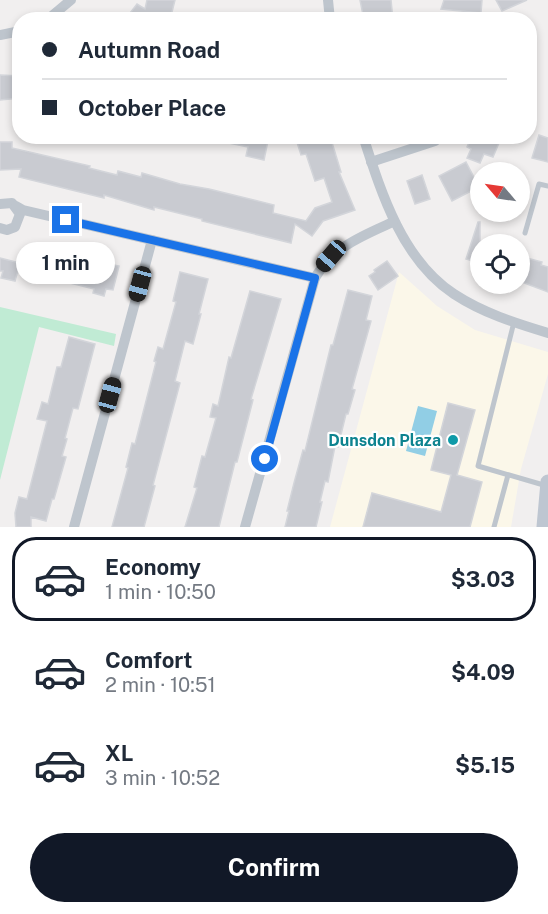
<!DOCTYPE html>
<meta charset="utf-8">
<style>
:root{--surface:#fff;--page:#f2f2f3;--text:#1f2937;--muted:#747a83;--line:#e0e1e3;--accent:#111827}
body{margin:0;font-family:"Public Sans",sans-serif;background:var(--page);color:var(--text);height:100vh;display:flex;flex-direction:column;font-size:22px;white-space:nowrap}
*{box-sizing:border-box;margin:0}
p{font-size:20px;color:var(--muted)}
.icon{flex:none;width:33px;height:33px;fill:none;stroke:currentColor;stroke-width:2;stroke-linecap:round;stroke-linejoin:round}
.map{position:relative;height:527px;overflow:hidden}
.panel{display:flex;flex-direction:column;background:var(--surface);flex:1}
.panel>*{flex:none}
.top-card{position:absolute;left:12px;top:12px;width:525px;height:132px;border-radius:24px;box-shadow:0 3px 9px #0003;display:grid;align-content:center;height:132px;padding:0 30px;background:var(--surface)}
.needle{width:39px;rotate:299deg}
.fabs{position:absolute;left:470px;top:162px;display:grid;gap:12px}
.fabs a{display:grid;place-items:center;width:60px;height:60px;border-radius:50%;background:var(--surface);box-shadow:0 3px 9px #0003;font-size:30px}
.end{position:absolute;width:27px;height:27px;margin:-14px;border:8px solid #1a73e8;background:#fff;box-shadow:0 0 0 3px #fff}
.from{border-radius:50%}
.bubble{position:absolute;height:42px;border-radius:21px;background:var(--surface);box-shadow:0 3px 9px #0003;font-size:20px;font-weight:700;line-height:42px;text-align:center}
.car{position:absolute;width:18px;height:36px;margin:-18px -9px;border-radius:8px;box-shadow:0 0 4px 2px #0007;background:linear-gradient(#222 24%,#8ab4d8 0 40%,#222 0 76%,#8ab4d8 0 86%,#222 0)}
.top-card b{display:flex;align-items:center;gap:21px;height:57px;font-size:22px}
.top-card b+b{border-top:2px solid var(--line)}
.top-card i{width:15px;height:15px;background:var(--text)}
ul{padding:10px 0 0;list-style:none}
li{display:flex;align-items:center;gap:18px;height:84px;margin:0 12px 9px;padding:0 18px;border:3px solid transparent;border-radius:24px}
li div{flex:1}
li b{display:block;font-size:22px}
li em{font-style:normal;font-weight:700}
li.on{border-color:var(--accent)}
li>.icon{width:54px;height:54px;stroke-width:1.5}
.button{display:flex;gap:12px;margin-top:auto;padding:12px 30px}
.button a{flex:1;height:69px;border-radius:36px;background:var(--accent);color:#fff;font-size:24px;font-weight:700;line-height:69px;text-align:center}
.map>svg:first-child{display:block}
.commercial{fill:#fbf7e9}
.green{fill:#c0ebd4}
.water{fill:#91cee5}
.building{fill:#c9cbd1;stroke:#d3d5da;stroke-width:1.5}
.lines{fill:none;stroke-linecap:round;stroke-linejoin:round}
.lane{stroke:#bec5cd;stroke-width:5}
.street{stroke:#bec5cd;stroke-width:10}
.secondary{stroke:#bec6d1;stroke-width:15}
.route{stroke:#1a73e8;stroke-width:8}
.culture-dot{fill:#0f9aa8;stroke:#fff;stroke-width:2}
.labels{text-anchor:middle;stroke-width:4.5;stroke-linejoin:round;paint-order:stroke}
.culture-label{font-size:16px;font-weight:bold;fill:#0d838f;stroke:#fff;text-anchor:end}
</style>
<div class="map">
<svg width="548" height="527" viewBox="0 0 548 527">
<rect width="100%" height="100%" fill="#f1efef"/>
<path class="commercial" d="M399 272 437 306 475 330 548 352V374L521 469 511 527H330Z"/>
<path class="green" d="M0 307 116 334 114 346 39 327 0 480Z"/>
<path class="water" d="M418 406 437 411 425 456 406 451Z"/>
<g class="building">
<path d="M147 0H175L170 20H139L130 13 137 4 145 9Z"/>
<path d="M360 0H391L393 20H364Z"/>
<path d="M444 0H482L481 13 441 9Z"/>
<path d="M496 0H527L502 11Z"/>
<path d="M0 75 20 76V98L0 100Z"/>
<path d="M539 135 548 138V162L532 158Z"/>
<path d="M220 136H269L264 160 246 156 248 147 219 141Z"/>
<path d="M295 136H330L341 172H339L355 210 323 221 312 236 295 224 291 243 202 221V219L154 207V210L104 195V198L19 177 21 169 0 170V142H12V148L90 166 89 168 117 175 118 171 141 177 142 173 180 184 209 189 274 205 273 213 306 221 315 208 332 202 324 178 315 181 306 154 301 155Z"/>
<path d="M472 136H483L499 143 493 157 484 154 480 163 467 158 471 149 467 147Z"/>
<path d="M466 162 479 187 452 201 439 176Z"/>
<path d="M422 175 430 199 415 204 407 181Z"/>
<path d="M478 222H480V263L466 259Z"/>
<path d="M33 246 77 256V254L96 258 95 261 119 266 113 290 106 289 104 296 93 293 94 289 46 277 47 274 21 268 25 254 31 255Z"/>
<path d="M519 256 542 262 541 265 548 267V292L519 281Z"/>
<path d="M0 258 20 263 15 281 1 278 3 271H0Z"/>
<path d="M387 261 398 276 378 290 369 276 375 272 374 270Z"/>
<path d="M180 272 208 279 199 314H201L193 344 185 341 175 381 180 383 153 485 155 486 144 527H112L128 468 126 467 132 443 135 444 156 362 154 361 158 347 163 349 176 302 173 301Z"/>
<path d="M348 290 372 296 366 320 371 321 352 389 355 390 348 414H346L338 447 335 446 328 482 325 481 320 502H322L316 527H285L289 511H287L294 483 303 450 305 451 331 345H333Z"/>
<path d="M250 291 281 299 251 399 253 400 237 462H235L219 527H185L197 488 194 487 202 456 205 457 216 418 210 417 213 404 218 406 229 357 231 358Z"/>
<path d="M69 337 95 344 78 409 73 408 65 438 67 439 62 456 66 457 54 499H52L46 521 31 517V527H16L15 513 19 497 27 499 47 421 37 419 42 402 48 404 57 367H61Z"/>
<path d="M448 403 475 410 457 475 482 482 470 527H363L372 493 441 512 451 475 431 470Z"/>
</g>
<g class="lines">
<g class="lane">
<path d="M525 233 539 184 548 186"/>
<path d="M514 322 478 466 547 486"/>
<path d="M494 527 508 475"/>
</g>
<g class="street">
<path d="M328 0 330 20"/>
<path d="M47 20 71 0"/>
<path d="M0 35 20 31"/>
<path d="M363 136C381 192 402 260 454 294 483 313 515 323 548 333"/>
<path d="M371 162 435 141V136"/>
<path d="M0 204 12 203 20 214 15 227 7 230 0 228"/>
<path d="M16 206 23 210 315 278"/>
<path d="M74 527 152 240"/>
<path d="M245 527 315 278C333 247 362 236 393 222"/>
</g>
<path class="secondary" d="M544 527 548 482"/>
</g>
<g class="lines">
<path class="route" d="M66 220 315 278 265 459"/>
</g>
<circle class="culture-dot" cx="453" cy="440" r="6"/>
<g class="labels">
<g class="culture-label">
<text x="441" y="446">Dunsdon Plaza</text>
</g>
</g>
</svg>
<div class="fabs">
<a><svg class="needle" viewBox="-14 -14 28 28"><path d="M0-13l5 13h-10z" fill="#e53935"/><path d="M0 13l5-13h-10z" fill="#747a83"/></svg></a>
<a><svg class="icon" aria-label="locate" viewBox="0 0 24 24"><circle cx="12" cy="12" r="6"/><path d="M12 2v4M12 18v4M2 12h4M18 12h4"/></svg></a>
</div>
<i class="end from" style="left:265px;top:459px"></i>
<i class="end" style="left:66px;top:220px"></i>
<div class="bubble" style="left:16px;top:242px;width:99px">1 min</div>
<i class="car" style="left:331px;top:256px;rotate:221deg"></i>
<i class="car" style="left:140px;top:284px;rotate:195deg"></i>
<i class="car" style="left:110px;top:395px;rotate:15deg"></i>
<div class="top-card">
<b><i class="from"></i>Autumn Road</b>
<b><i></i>October Place</b>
</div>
</div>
<section class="panel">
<ul>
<li class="on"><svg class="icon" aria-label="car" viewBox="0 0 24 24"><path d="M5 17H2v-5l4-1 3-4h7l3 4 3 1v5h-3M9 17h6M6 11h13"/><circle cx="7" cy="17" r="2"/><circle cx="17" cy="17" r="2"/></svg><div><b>Economy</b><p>1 min · 10:50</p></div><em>$3.03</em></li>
<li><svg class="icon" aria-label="car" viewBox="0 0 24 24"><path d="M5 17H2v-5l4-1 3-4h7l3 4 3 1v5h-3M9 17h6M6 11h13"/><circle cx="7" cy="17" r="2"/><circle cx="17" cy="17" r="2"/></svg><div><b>Comfort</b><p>2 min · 10:51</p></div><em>$4.09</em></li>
<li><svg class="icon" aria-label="car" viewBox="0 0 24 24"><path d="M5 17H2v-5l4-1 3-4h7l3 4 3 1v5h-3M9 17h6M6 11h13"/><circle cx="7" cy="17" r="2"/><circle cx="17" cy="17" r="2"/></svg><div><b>XL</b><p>3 min · 10:52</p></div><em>$5.15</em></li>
</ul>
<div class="button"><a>Confirm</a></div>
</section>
